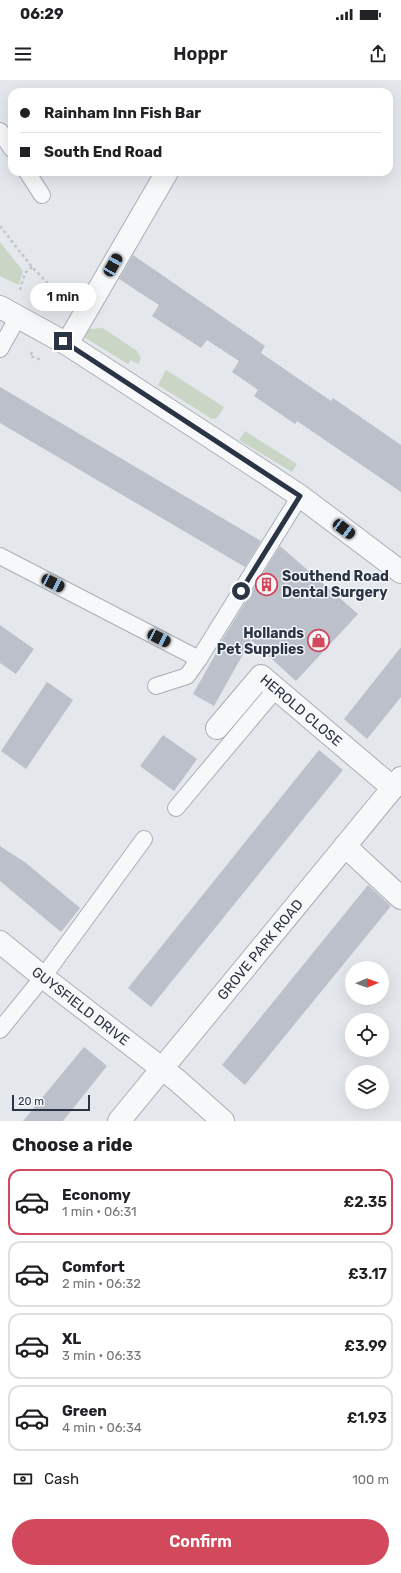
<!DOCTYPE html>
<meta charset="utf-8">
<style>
:root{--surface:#fff;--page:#f2f2f2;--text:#202124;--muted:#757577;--line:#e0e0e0;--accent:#d1495b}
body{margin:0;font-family:Rubik,sans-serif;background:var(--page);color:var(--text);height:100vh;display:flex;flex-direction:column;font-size:15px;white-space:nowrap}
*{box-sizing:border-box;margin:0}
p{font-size:13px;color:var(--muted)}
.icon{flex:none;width:22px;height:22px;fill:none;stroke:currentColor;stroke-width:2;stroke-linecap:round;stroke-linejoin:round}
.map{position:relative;height:1041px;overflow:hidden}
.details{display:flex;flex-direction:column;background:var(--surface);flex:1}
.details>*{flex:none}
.guide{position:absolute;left:8px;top:8px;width:385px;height:88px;border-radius:12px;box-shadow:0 4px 16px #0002;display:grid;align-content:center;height:88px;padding:0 12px;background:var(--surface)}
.needle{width:26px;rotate:89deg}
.buttons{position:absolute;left:345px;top:881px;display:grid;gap:8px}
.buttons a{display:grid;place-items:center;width:44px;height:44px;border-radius:50%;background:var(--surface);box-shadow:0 4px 16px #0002;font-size:20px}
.scale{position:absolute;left:12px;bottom:10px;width:78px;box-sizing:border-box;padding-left:4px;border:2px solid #2b3445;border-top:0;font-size:11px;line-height:14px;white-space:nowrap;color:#2b3445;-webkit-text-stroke:3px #f4f6f9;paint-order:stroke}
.end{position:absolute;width:18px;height:18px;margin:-9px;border:5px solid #2b3445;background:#fff;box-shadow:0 0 0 2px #fff}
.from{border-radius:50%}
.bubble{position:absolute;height:28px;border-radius:14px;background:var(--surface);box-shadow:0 4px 16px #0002;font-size:13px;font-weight:600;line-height:28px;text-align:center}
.car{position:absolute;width:12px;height:24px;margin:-12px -6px;border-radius:5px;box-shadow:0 0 3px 1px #0007;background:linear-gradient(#222 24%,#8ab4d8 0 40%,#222 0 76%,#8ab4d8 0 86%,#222 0)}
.guide b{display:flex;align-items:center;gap:14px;height:38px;font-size:15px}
.guide b+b{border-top:1px solid var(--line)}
.guide i{width:10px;height:10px;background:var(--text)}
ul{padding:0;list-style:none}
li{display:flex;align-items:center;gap:12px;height:66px;margin:0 8px 6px;padding:0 4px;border:2px solid var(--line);border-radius:12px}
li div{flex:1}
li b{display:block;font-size:15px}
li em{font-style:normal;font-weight:600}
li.active{border-color:var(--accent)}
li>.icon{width:36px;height:36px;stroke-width:1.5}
h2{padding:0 12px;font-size:18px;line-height:48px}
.pay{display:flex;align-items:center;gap:10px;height:44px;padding:0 12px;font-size:15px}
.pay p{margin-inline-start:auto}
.cta{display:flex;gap:8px;margin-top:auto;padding:8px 12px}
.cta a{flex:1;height:46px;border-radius:24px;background:var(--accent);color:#fff;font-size:16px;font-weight:600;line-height:46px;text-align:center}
.status{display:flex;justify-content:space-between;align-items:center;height:28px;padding:0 20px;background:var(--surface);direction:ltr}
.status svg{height:11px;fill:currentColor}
header{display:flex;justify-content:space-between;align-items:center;height:52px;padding:0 12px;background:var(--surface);font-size:18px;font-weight:600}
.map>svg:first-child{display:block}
.green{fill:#c9d6c5}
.building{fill:#bbc0ca}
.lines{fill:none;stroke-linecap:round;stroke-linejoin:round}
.service-casing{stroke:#a9aeb7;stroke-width:18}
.minor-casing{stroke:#a9aeb7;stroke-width:24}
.tertiary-casing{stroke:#a9aeb7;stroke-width:24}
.path{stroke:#c2c5cb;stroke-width:2.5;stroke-dasharray:3 3;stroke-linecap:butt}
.service{stroke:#f7f8fa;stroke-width:16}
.minor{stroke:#f7f8fa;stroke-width:22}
.tertiary{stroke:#f7f8fa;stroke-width:22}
.route{stroke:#2b3445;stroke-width:5}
.labels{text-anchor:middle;stroke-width:3;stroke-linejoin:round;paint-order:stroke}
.poi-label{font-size:14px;font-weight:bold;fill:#2b3445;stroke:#f4f6f9;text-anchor:start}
.street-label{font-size:14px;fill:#2b3445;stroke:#f4f6f9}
</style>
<div class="status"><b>06:29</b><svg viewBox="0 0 49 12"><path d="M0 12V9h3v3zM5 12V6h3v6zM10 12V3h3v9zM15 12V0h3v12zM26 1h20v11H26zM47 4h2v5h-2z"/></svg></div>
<header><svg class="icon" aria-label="menu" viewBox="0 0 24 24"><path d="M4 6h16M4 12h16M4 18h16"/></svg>Hoppr<svg class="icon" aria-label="share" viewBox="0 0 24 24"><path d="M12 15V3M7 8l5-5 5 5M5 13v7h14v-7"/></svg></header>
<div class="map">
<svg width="401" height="1041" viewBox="0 0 401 1041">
<rect width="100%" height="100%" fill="#e4e7ec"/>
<g class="green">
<path d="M0 162 23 191 19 205 0 196Z"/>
<path d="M103 248 137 271 141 278 138 284 131 280 128 284 84 257 90 249Z"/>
<path d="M166 290 224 327 217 338 212 339 158 305Z"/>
<path d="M245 351 297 384 292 392 239 360Z"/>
</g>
<g class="building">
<path d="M133 175 265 266 261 273 331 321 333 318 401 365V412L297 341 295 344 254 316 258 310 232 292 239 281 207 260 201 268 152 236 159 225 119 199Z"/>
<path d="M0 307 261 461 245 487 0 343Z"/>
<path d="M280 466 358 534 296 601 251 560 214 626 193 614 219 568 218 567Z"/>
<path d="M0 545 34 569 16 594 0 583Z"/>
<path d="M401 567V617L367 659 344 639Z"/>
<path d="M47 602 73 620 26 689 1 671Z"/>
<path d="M163 655 197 679 174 711 140 686Z"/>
<path d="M319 670 343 690 151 927 128 908Z"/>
<path d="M0 766 26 783 80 828 61 852 0 801Z"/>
<path d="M368 805 391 826 245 1005 222 985Z"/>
<path d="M84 967 107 986 63 1041H23Z"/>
</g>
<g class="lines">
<defs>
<g id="service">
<path d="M0 51 12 69"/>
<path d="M27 92 42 115"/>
<path d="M0 269 18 237"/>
<path d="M0 476 199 579 300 416"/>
<path d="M156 606 187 596 199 579"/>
<path d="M176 728 276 609"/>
<path d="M0 950 43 897 144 759"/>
</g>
<g id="minor">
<path d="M67 264 167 92"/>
<path id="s1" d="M217 648 261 596 393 708"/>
<path d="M345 766 401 818"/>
<path id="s2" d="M0 862 43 897 178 1001 223 1041"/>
<path id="s3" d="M119 1041 401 698"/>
</g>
<path id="tertiary" d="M0 227 67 264 212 358 300 416 401 492"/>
</defs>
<use href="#service" class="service-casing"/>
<use href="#minor" class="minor-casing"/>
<use href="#tertiary" class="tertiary-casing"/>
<g class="path">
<path d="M0 146 32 187 61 217 55 229"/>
<path d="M20 210 25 193 32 187"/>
<path d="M32 272 30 276 42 280"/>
</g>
<use href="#service" class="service"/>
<use href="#minor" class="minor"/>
<use href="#tertiary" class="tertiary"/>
</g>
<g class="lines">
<path class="route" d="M63 261 300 416 241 511"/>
</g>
<defs>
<symbol id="building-ring" viewBox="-11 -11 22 22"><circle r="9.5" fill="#f4f6f9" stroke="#d1495b" stroke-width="1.5"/><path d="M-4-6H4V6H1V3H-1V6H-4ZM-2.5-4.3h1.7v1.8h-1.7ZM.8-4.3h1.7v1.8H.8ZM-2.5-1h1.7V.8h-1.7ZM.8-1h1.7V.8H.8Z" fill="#d1495b"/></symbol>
<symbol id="shop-ring" viewBox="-11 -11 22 22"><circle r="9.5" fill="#f4f6f9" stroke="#d1495b" stroke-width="1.5"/><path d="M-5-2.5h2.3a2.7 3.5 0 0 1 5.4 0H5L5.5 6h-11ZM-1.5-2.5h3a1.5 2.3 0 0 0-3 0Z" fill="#d1495b"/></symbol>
</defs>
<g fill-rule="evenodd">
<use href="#building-ring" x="254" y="492" width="25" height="25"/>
<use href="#shop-ring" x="306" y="548" width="25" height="25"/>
</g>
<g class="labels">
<g class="poi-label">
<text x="282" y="501">Southend Road<tspan x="282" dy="16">Dental Surgery</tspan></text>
<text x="304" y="558" text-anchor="end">Hollands<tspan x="304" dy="16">Pet Supplies</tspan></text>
</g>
<g class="street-label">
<text dy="5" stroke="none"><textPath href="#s1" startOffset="121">HEROLD CLOSE</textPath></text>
<text dy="5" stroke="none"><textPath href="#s3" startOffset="222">GROVE PARK ROAD</textPath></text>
<text dy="5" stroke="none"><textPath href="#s2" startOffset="103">GUYSFIELD DRIVE</textPath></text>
</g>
</g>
</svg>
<div class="buttons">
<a><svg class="needle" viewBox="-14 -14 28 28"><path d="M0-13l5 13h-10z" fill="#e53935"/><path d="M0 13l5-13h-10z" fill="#757577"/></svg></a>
<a><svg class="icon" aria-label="locate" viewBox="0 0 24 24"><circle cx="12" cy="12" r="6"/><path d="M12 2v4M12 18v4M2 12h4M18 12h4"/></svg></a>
<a><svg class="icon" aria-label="layers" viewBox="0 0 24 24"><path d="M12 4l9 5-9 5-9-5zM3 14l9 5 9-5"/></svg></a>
</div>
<div class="scale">20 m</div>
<i class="end from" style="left:241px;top:511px"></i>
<i class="end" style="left:63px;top:261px"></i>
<div class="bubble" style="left:30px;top:203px;width:66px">1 min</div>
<i class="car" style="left:113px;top:185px;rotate:30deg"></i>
<i class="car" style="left:344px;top:449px;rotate:127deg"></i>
<i class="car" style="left:53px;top:503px;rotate:117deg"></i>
<i class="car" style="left:159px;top:558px;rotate:117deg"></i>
<div class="guide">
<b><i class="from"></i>Rainham Inn Fish Bar</b>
<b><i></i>South End Road</b>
</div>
</div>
<section class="details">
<h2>Choose a ride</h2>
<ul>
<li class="active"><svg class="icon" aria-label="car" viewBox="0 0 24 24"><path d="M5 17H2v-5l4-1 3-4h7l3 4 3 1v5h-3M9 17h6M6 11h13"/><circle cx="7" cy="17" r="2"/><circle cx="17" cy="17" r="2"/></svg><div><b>Economy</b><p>1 min · 06:31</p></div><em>£2.35</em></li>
<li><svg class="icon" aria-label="car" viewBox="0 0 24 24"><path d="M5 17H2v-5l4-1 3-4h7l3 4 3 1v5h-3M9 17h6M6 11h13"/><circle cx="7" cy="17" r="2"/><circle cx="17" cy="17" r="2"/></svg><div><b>Comfort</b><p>2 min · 06:32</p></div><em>£3.17</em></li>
<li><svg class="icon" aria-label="car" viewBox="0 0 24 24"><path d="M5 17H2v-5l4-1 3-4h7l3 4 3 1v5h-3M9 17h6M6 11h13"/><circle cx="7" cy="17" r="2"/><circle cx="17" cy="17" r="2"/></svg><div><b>XL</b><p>3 min · 06:33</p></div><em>£3.99</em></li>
<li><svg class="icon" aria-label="car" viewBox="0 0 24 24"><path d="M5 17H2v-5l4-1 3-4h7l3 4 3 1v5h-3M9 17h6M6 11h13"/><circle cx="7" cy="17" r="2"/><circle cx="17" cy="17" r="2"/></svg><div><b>Green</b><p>4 min · 06:34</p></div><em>£1.93</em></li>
</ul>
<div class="pay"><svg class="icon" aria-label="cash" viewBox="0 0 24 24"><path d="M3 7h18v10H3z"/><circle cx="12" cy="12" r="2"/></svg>Cash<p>100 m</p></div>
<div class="cta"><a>Confirm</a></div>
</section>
